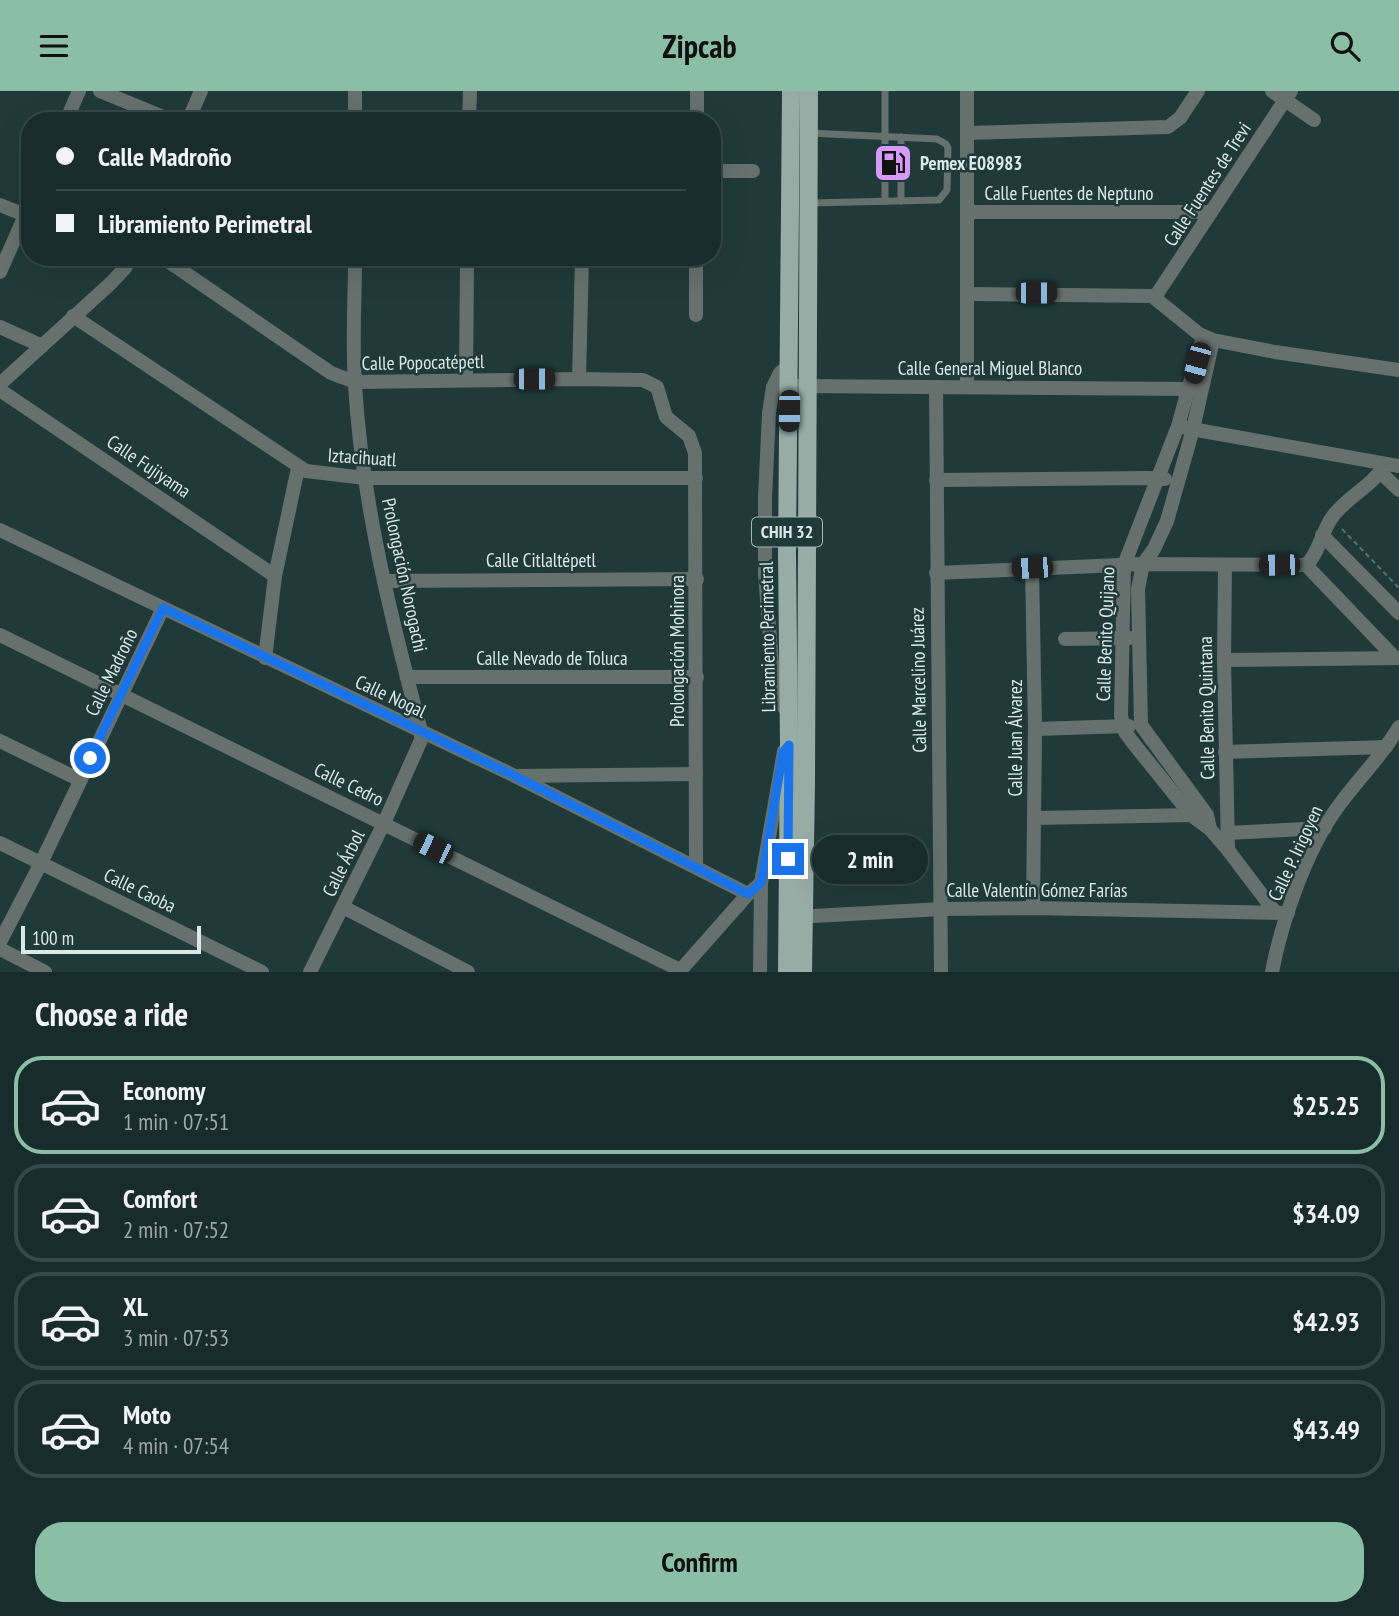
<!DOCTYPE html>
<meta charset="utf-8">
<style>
:root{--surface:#182c2c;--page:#213434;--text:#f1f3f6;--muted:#9fa7a9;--line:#364848;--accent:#8abfa5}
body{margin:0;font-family:"PT Sans Narrow",sans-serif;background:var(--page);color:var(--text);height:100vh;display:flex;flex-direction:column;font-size:26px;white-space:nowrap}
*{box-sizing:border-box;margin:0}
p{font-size:23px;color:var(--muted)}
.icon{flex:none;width:38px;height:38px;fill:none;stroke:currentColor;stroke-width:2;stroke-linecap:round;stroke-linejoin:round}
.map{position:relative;height:881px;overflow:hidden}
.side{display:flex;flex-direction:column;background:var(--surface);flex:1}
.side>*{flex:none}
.hud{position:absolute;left:21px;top:21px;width:700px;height:154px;border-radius:28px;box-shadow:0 7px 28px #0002,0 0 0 2px var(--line);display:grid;align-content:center;height:154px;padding:0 35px;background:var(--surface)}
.scale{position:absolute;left:21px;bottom:18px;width:180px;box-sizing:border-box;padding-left:7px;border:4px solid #dae8e8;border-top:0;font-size:19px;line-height:24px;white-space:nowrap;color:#dae8e8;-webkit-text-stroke:5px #203a3a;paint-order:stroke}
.end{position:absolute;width:32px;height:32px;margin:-16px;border:9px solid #1a73e8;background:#fff;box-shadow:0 0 0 4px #fff}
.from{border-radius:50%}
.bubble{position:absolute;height:49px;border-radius:24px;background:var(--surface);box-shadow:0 7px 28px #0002,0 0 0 2px var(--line);font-size:23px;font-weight:700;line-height:49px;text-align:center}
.car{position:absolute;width:21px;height:42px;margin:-21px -10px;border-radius:9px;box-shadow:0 0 5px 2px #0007;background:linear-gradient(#222 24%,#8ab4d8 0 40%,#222 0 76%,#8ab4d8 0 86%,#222 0)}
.hud b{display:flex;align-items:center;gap:24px;height:66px;font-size:26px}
.hud b+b{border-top:2px solid var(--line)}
.hud i{width:18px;height:18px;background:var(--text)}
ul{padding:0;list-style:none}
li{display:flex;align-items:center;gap:21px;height:98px;margin:0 14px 10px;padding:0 21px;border:4px solid var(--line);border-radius:28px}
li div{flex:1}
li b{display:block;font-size:26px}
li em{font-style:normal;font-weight:700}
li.selected{border-color:var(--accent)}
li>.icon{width:63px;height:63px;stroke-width:1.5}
h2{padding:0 35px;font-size:32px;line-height:84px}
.cta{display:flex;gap:14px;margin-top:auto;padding:14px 35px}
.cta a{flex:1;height:80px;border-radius:28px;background:var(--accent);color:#111;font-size:28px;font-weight:700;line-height:80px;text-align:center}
header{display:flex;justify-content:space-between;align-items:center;height:91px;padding:0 35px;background:var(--accent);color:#111;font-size:32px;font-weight:700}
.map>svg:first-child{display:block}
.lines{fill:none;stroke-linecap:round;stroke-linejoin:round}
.path{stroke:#5c7272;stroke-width:2;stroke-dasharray:5 3.5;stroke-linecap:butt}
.lane{stroke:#66716d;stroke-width:7}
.street{stroke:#66716d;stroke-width:14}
.primary{stroke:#96aca5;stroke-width:18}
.route{stroke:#1a73e8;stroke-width:9}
.labels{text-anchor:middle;stroke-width:5;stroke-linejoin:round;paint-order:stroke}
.shield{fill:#203a3a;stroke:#a2b4b4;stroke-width:2}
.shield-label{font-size:18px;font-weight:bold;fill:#dae8e8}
.poi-label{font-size:19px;font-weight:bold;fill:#dae8e8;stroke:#203a3a;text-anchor:start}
.street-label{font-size:19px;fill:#dae8e8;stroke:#203a3a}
</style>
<header><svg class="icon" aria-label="menu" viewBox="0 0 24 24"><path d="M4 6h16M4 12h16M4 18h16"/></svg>Zipcab<svg class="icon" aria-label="search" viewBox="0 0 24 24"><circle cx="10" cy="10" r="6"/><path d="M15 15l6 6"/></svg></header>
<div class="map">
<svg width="1399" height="881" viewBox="0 0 1399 881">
<rect width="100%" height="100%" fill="#203a3a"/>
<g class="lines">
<path class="path" d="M1342 438 1399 497"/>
<g class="lane">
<path d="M885 0V110"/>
<path d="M809 42 937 48 946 53 948 57 947 99 939 109 810 112"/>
<path d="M901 46V110"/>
</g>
<g class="street">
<path d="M100 0 173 30"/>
<path d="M967 0V295"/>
<path d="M1272 0 1314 29"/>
<path d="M66 30 79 0"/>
<path d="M188 30 201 0"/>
<path d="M355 30V0"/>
<path d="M469 30 470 0"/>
<path d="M697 30V0"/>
<path d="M968 42 1168 36 1180 27 1198 0"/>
<path d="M712 80H753"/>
<path d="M0 114 30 126"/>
<path d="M968 121H1211"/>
<path d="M162 166 331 282 355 291 579 288 643 289 657 296 666 326 689 345 695 362 696 776"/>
<path d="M0 181 30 113"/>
<path d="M969 203 1152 205 1199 243 1213 249 1275 261 1399 279"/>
<path d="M1155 206 1291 0"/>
<path d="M696 224V166"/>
<path d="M73 225 306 380 365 387H696"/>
<path d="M0 236 42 255"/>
<path d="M1203 245 1178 335 1124 474 1121 625 1125 641 1134 653 1191 724 1210 738 1228 759 1275 821"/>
<path d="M579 288 582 166"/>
<path d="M466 289 467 166"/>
<path d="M0 293 111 192 125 177 130 166"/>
<path d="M798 295 1190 298"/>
<path d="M936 296 941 881"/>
<path d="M0 299 275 485"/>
<path d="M1186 337 1399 375"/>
<path d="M1380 381 1399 399"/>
<path d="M936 389 1148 387 1165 388"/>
<path d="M0 439 515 685 748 803 761 792"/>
<path d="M1322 444 1399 522"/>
<path d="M1225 474 1224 569 1228 759"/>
<path d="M1306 474C1319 463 1322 439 1333 425 1348 405 1373 395 1385 373"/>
<path d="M1306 474 1395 567"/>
<path d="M1032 477 1035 638 1033 817"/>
<path d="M936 482 1143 473 1306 474"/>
<path d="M385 490 697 488"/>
<path d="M0 544 680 879"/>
<path d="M1065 548 1130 547"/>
<path d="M265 567 275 485 298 377"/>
<path d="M1224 569 1399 567"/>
<path d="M407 586H697"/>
<path d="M789 622 783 615 776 599 772 573 765 483V407L769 322 773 296 780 282 789 274"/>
<path d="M1035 638 1129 635"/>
<path d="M0 650 80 689"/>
<path d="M1225 661 1386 656"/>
<path d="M517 685 696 683"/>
<path d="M1034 727 1197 724"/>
<path d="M1210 738 1207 724 1141 634 1138 498 1143 473 1154 458 1167 430 1193 338 1213 249"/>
<path d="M1227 742 1325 737"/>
<path d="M0 752 262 881"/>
<path d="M343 816 468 881"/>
<path d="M795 826 941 818 1033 817 1288 822"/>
<path d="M0 851 41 772 163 517"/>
<path d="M0 858 45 881"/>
<path d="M310 881 384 732 421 649V640C391 527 362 411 355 294 352 252 355 209 355 166"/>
<path d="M679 881 748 803"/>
<path d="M760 881 761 792 784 660"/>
<path d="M1272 881C1282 829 1306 760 1337 717 1357 689 1382 665 1399 636"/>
</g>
<g class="primary">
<path d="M787 881 789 654 787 462 791 0"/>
<path d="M803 881 806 692 809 0"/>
</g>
</g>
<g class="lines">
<path class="route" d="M90 667 163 517 515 685 748 803 761 792 783 661 789 654 788 768"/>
</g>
<defs>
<symbol id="fuel-square" viewBox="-11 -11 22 22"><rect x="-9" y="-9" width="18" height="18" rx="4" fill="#d69bfa" stroke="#203a3a"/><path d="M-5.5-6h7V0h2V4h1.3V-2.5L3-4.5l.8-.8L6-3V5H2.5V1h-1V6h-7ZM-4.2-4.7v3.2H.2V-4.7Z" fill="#111"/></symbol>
</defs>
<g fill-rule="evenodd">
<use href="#fuel-square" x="871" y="50" width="44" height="44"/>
</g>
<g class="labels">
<rect class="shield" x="752" y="426.5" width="70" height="29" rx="5"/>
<g class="shield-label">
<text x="787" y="447">CHIH 32</text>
</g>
<g class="poi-label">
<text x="920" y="79">Pemex E08983</text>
</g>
<g class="street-label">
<text transform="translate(1207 93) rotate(-57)" y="7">Calle Fuentes de Trevi</text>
<text x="1069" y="109">Calle Fuentes de Neptuno</text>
<text transform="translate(423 271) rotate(-1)" y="7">Calle Popocatépetl</text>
<text x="990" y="284">Calle General Miguel Blanco</text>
<text transform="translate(362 366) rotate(4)" y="7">Iztacihuatl</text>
<text transform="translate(149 375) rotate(34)" y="7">Calle Fujiyama</text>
<text x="541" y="476">Calle Citlaltépetl</text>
<text transform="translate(405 484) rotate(78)" y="7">Prolongación Norogachi</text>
<text transform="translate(1105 543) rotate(-88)" y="7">Calle Benito Quijano</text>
<text transform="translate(767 546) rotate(-91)" y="7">Libramiento Perimetral</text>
<text transform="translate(677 560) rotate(-90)" y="7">Prolongación Mohinora</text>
<text x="552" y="574">Calle Nevado de Toluca</text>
<text transform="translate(111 581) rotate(-64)" y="7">Calle Madroño</text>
<text transform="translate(918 589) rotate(-91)" y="7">Calle Marcelino Juárez</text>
<text transform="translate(391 605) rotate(25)" y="7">Calle Nogal</text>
<text transform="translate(1206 617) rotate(-91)" y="7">Calle Benito Quintana</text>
<text transform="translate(1015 647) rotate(-90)" y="7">Calle Juan Álvarez</text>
<text transform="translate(349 693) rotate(26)" y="7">Calle Cedro</text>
<text transform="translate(1295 762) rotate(-65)" y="7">Calle P. Irigoyen</text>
<text transform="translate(343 772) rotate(-64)" y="7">Calle Árbol</text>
<text transform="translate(140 799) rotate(26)" y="7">Calle Caoba</text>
<text x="1037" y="806">Calle Valentín Gómez Farías</text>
</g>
</g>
</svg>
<div class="scale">100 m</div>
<i class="end from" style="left:90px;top:667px"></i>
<i class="end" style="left:788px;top:768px"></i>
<div class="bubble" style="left:812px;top:744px;width:116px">2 min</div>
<i class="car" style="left:1036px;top:202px;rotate:90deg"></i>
<i class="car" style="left:1197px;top:272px;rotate:195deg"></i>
<i class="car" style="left:534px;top:288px;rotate:90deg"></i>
<i class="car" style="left:789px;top:320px;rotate:181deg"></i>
<i class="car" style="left:1279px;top:474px;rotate:269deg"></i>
<i class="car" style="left:1032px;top:477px;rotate:267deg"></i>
<i class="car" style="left:433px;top:757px;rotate:296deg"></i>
<div class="hud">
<b><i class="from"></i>Calle Madroño</b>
<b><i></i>Libramiento Perimetral</b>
</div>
</div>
<section class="side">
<h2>Choose a ride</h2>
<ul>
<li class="selected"><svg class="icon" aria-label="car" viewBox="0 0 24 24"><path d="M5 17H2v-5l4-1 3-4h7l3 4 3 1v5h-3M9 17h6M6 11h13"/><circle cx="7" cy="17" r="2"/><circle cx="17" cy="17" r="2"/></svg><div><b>Economy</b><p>1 min · 07:51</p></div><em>$25.25</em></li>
<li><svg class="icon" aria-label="car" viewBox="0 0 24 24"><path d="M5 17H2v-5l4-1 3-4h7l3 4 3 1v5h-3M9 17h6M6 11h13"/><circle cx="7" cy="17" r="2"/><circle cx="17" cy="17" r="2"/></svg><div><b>Comfort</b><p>2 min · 07:52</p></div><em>$34.09</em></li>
<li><svg class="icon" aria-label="car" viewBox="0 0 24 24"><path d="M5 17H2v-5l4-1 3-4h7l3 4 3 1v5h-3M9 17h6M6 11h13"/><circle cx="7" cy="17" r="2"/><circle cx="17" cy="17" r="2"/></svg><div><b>XL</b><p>3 min · 07:53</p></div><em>$42.93</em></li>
<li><svg class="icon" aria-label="car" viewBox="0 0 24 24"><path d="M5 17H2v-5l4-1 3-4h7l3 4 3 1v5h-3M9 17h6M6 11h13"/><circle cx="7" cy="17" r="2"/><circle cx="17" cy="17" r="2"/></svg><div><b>Moto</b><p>4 min · 07:54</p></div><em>$43.49</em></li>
</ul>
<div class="cta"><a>Confirm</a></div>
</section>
